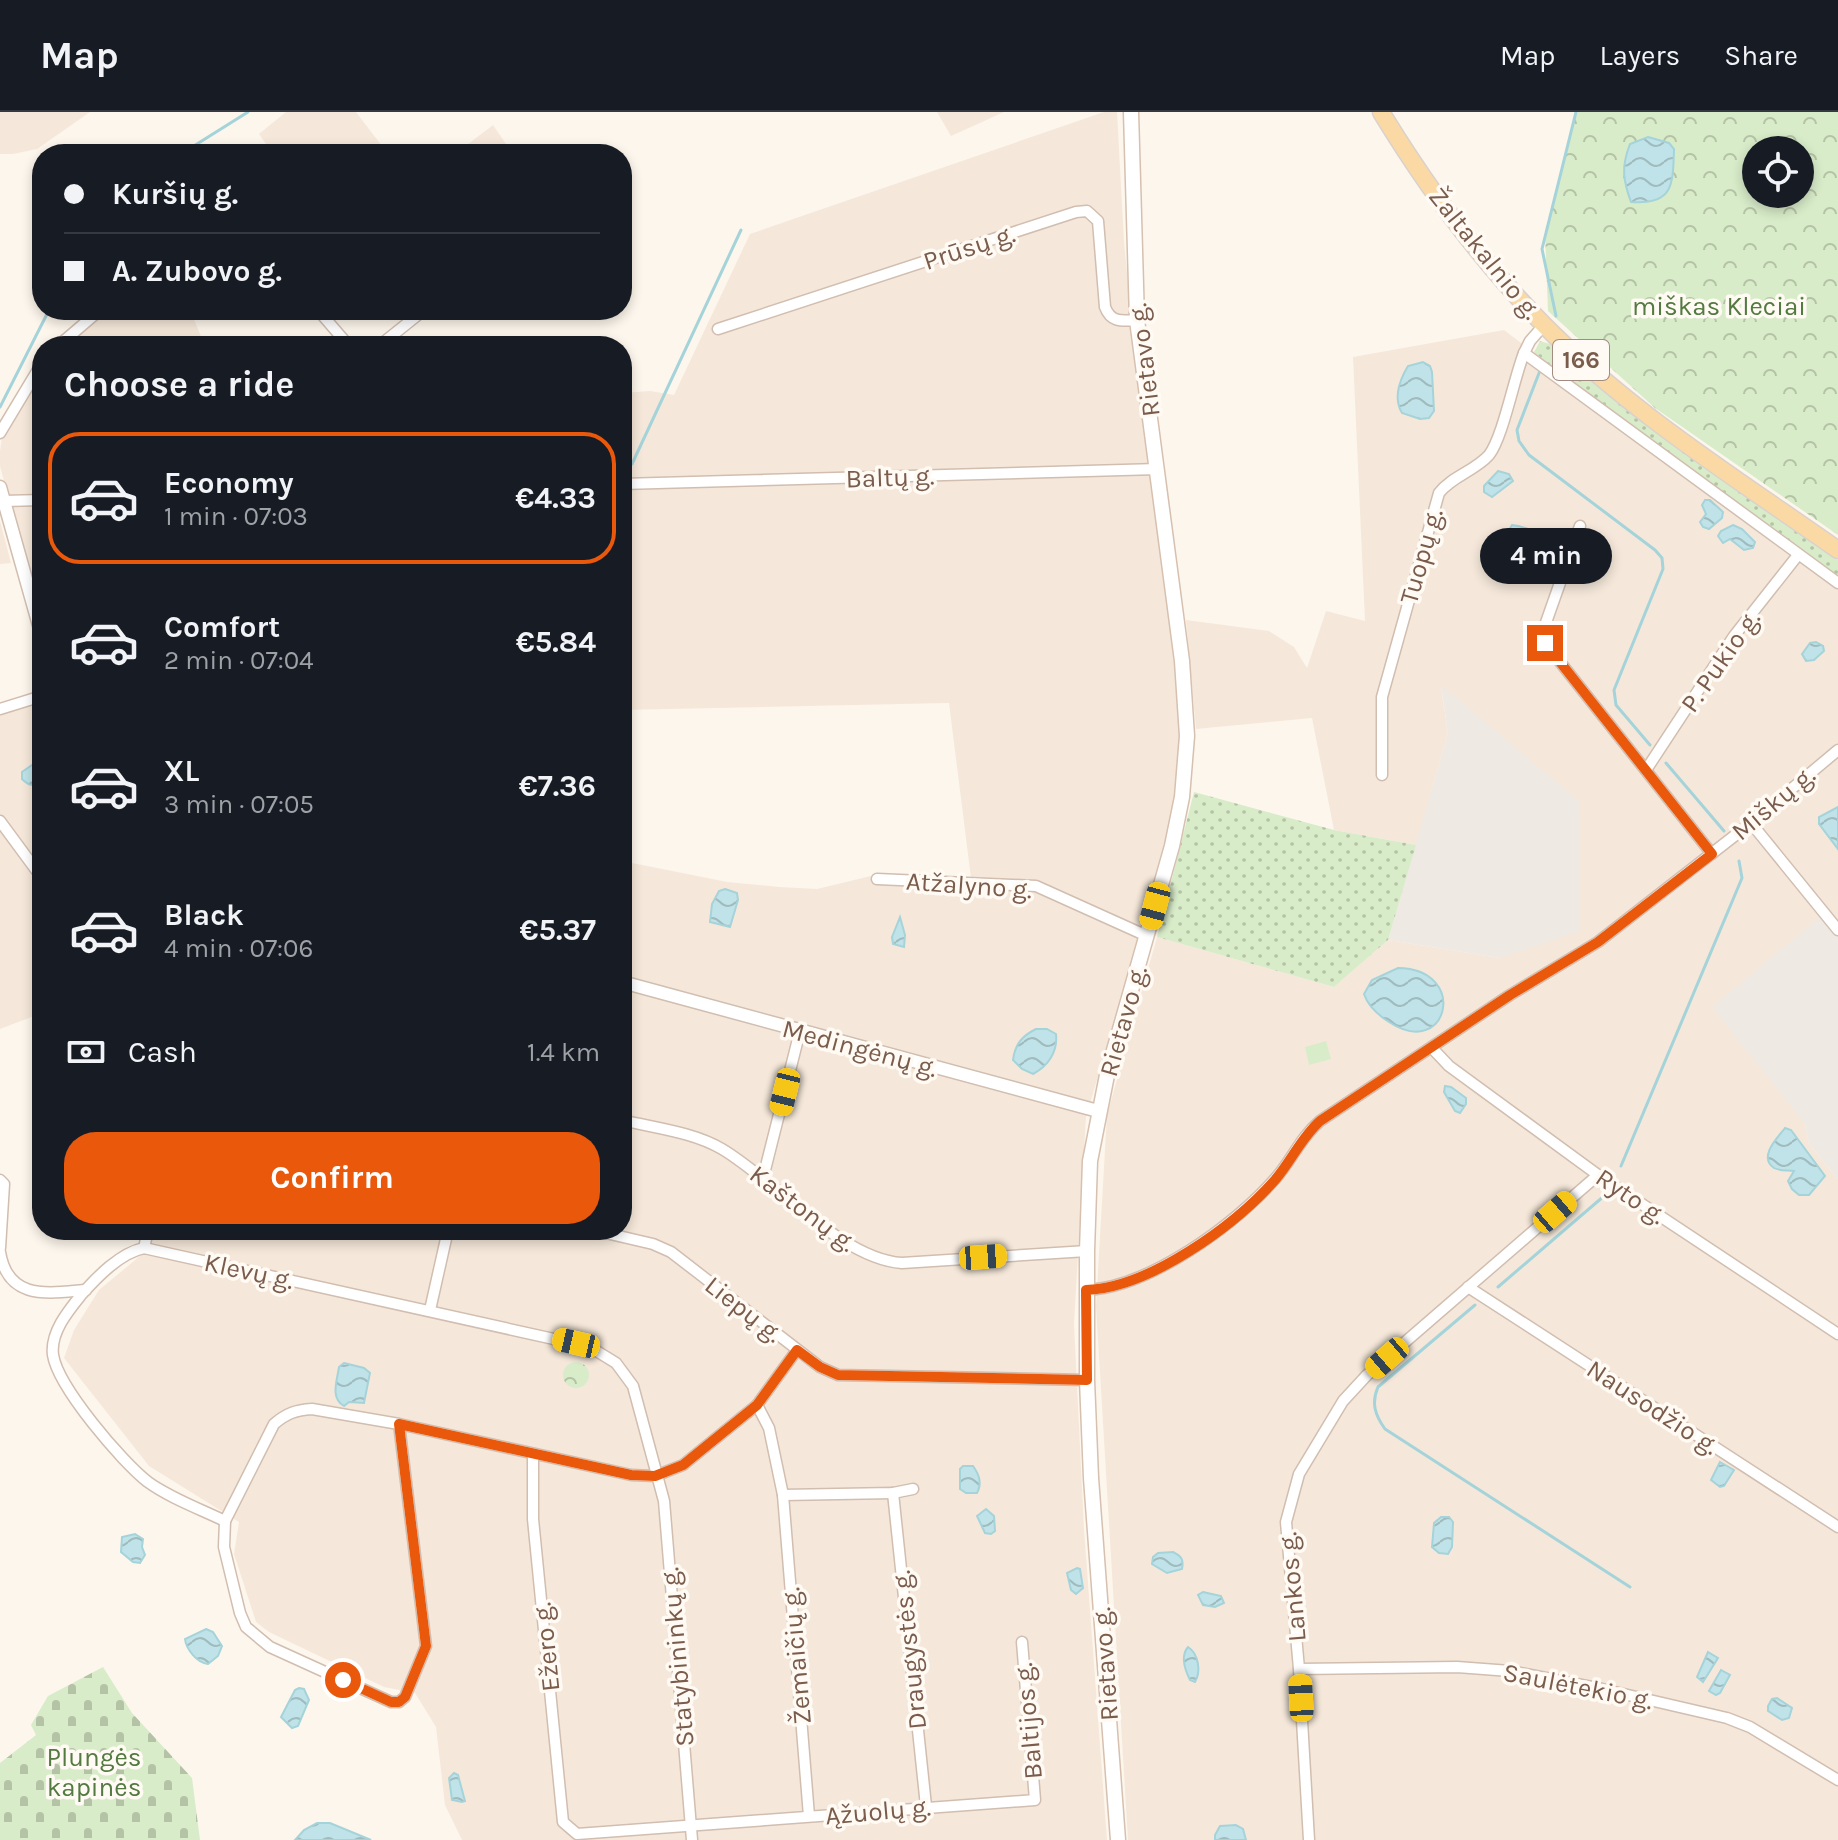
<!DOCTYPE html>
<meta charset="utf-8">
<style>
:root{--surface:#171b24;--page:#242831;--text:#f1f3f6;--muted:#9ea1a6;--line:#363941;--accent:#ea580c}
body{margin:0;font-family:Karla,sans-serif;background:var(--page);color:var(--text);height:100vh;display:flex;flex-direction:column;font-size:30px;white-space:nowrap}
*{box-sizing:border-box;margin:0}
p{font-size:26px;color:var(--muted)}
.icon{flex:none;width:44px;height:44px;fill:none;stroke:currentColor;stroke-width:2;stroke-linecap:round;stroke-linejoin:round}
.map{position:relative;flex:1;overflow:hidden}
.side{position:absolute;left:32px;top:224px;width:600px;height:904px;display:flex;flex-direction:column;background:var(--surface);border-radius:32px;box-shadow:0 4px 12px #0003}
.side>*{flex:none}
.top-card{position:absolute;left:32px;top:32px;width:600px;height:176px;border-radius:32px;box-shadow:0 4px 12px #0003;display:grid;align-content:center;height:176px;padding:0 32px;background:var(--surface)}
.tools{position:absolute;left:1742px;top:24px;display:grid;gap:16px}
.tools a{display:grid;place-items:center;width:72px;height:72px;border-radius:50%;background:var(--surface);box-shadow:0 4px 12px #0003;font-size:40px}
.end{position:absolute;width:36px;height:36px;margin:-18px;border:10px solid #ea580c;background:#fff;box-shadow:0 0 0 4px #fff}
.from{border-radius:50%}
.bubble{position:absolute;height:56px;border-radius:28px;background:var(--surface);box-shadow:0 4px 12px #0003;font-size:26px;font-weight:700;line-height:56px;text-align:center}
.car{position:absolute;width:24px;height:48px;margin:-24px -12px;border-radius:10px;box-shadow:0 0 6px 2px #0007;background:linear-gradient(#f5c518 24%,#345 0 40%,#f5c518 0 76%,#345 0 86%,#f5c518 0)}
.top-card b{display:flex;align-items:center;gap:28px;height:76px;font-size:30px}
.top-card b+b{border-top:2px solid var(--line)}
.top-card i{width:20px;height:20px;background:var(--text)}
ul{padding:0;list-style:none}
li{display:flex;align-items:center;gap:24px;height:132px;margin:0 16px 12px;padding:0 16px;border:4px solid transparent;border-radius:32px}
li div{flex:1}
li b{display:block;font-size:30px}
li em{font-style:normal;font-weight:700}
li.selected{border-color:var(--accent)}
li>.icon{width:72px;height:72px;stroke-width:1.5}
h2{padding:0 32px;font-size:36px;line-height:96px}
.pay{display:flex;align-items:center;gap:20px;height:88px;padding:0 32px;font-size:30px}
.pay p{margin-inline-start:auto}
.cta{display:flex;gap:16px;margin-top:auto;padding:16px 32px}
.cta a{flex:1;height:92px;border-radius:32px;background:var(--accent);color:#fff;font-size:32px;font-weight:700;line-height:92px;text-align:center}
header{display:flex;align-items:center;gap:48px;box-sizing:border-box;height:112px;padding:0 40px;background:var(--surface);border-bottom:2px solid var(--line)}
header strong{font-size:38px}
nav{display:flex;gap:44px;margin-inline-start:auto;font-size:28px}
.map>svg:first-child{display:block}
.residential{fill:#f5e8da}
.industrial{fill:#efe9e4}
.grass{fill:url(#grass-dots)}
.forest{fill:url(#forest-crowns);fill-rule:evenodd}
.cemetery{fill:url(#cemetery-stones)}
.pitch{fill:#d8ecc9}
.water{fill:url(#water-waves);stroke:#a5d3da;stroke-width:2}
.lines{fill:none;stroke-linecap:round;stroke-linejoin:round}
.stream{stroke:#a5d3da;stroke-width:3}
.minor-casing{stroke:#d1beb0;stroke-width:13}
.tertiary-casing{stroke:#d1beb0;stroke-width:15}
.secondary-casing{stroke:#d6c0b0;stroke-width:17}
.primary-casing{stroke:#dad1cd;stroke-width:19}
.minor{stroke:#fff;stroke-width:10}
.tertiary{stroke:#fff;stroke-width:12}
.secondary{stroke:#fff;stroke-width:14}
.primary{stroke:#fbd9a5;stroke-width:16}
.route{stroke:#ea580c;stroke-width:10}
.labels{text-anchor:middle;stroke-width:7;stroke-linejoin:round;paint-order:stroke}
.shield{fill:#fffaf3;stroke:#a28b7f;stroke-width:2}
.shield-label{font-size:24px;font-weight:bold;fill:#7a5c4d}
.street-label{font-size:26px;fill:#7a5c4d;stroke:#fffaf3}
.park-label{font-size:26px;fill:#537a41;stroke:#fffaf3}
</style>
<header>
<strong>Map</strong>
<nav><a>Map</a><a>Layers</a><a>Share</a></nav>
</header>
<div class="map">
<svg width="1838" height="1728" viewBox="0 0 1838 1728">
<defs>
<pattern id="grass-dots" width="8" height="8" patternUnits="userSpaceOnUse" patternTransform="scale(2)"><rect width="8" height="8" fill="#d8ecc9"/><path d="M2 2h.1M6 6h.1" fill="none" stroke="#b4c2a5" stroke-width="1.8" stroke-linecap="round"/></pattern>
<pattern id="forest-crowns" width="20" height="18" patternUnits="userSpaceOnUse" patternTransform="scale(2)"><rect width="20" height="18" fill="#d8ecc9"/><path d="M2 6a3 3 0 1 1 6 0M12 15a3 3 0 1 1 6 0" fill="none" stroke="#b4c2a5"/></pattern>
<pattern id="cemetery-stones" width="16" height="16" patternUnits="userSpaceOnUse" patternTransform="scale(2)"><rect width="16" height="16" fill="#d8ecc9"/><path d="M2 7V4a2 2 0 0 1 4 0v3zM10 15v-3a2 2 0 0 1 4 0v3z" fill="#b4c2a5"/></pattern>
<pattern id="water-waves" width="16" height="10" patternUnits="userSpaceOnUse" patternTransform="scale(2)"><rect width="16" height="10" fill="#bfe3e8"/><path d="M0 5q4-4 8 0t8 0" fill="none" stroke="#a0bbbe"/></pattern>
</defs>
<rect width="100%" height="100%" fill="#fdf6ec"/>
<g class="residential">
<path d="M0 0H90L37 37 13 42H0Z"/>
<path d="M286 0H356L388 42H273L259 22Z"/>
<path d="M937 0H1004L951 24Z"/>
<path d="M1104 0H1117L1124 130 1134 231 1180 597 1179 659 1161 752 1086 1005 1074 1212 1084 1417 1107 1728H462L445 1693 436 1615 415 1581 384 1575 269 1520 256 1510 234 1442 239 1410 149 1354 64 1246 74 1218 99 1178 140 1144 150 1118H622V749L727 770 779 775 817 777 875 763 971 766 949 591 622 598V281L650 279 674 283 750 122Z"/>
<path d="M493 13 513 42H455Z"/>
<path d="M105 198H190L205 234H65Z"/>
<path d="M1504 218 1618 305 1838 464V812L1805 1012 1809 1032 1838 1067V1728H1128L1096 1194 1107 1003 1157 825 1334 875 1388 828 1500 846 1441 575 1448 621 1416 733 1334 718 1312 606 1196 617 1186 508 1269 519 1294 535 1307 556 1326 499 1365 509 1353 245Z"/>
<path d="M42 260V462H29L0 354V339L2 325Z"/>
<path d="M0 409 11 451 0 452Z"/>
<path d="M42 589V901L0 917V602Z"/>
</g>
<g class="industrial">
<path d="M1441 573 1579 689 1580 819 1500 846 1388 828 1448 621Z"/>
<path d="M1827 799 1838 812V1067L1809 1032 1805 1012 1712 895Z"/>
</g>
<g class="grass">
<path d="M1540 229 1550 232 1637 306 1838 448V464L1618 305 1534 240Z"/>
<path d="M1194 680 1334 718 1416 733 1388 828 1334 875 1157 825Z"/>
</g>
<g class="forest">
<path d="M1576 0H1838V423L1655 296 1548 199 1545 120ZM1756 38H1800V82H1756Z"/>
<circle cx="576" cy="1263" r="13"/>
</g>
<path class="cemetery" d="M103 1555 132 1601 192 1666 200 1728H0V1651L36 1623 31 1613 48 1584Z"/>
<path class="pitch" d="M1326 929 1331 947 1309 953 1305 935Z"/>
<g class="water">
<path d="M1648 25 1669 31 1674 37C1673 74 1673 93 1631 90 1623 68 1621 55 1630 32Z"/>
<path d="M1423 250 1430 254 1432 260 1434 299 1429 306 1420 307 1402 301C1393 286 1399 269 1408 254Z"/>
<path d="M1498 359 1509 362 1513 369 1492 385 1484 380V374Z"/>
<path d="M1705 388H1710L1723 400 1722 406 1709 417 1703 415 1700 410 1706 402 1702 393Z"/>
<path d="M1512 413C1526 415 1543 421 1549 435L1545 445 1538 446 1519 433 1511 435 1504 432V426Z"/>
<path d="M1733 413 1742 417 1755 430 1753 436 1744 438 1730 427 1723 431 1718 424 1721 419Z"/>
<path d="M1816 530 1823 534 1824 539 1814 548 1806 549 1802 542 1810 531Z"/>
<path d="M42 646V669C33 674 30 675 22 667V660Z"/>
<path d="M1838 695V737L1819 712V705Z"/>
<path d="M725 777 737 781 738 788 730 815 710 810 712 792 719 779Z"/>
<path d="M900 805 905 823 904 835 893 832 892 825Z"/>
<path d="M1398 856C1470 857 1448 949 1389 910 1378 903 1368 894 1364 882L1372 868Z"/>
<path d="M1036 917H1047L1056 922C1058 940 1048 954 1033 962L1022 957 1013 948C1015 932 1022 924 1036 917Z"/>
<path d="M1445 974 1451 975 1466 986V992L1460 1001 1455 999 1444 980Z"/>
<path d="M1785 1016 1791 1018 1825 1064 1809 1083H1799L1792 1077 1788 1069 1794 1059C1788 1058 1779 1059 1774 1056 1758 1045 1777 1026 1785 1016Z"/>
<path d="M344 1251 364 1256 370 1261 364 1291 349 1290 344 1294C330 1286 337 1269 339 1255Z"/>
<path d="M1720 1350 1734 1358 1724 1374 1720 1375 1711 1368Z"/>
<path d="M963 1354H973C979 1362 982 1372 977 1381H966L960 1377V1357Z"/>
<path d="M986 1397 994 1404 995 1419 991 1422 985 1421 977 1404Z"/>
<path d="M1441 1405H1449L1453 1410 1452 1435 1448 1442 1439 1441 1432 1435 1434 1411Z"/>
<path d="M135 1422 143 1427 142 1435 145 1443 140 1451 133 1450 121 1440 122 1425Z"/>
<path d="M1173 1440C1181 1444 1184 1447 1182 1457L1167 1461 1152 1452 1153 1445 1158 1441Z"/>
<path d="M1077 1456 1080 1457 1083 1476 1076 1482 1071 1478 1067 1461Z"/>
<path d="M1203 1480 1221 1484 1224 1491 1215 1495 1203 1493 1198 1483Z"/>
<path d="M206 1517 213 1520 222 1534 218 1544 208 1552C197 1551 186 1537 185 1527Z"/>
<path d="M1188 1535C1199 1542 1201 1560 1195 1570L1190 1568C1185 1558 1180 1544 1188 1535Z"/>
<path d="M1708 1540 1718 1546 1703 1570 1697 1565Z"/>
<path d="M1721 1558 1730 1563 1720 1581 1716 1583 1709 1579Z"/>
<path d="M299 1576 304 1577 309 1588 298 1614 292 1616 281 1605 295 1578Z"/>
<path d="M1777 1586 1792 1596 1789 1606 1782 1608 1768 1599V1594L1772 1587Z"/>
<path d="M454 1661 458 1663 465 1689 462 1690 452 1688 449 1666Z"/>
<path d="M317 1711H330L371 1728H295L304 1718Z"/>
<path d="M1236 1713 1243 1717 1246 1728H1215V1723L1220 1714Z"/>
</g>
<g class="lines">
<g class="stream">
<path d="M181 42 248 0"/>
<path d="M1556 204 1542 137 1576 0"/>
<path d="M1541 256 1517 318 1519 329 1529 343 1655 438 1662 446 1663 457 1614 578 1616 593 1650 633"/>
<path d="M0 295 49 198"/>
<path d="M632 352 741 118"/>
<path d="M1666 651 1724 719"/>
<path d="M1621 1054 1742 766 1739 749"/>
<path d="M1498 1175 1604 1084"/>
<path d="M1475 1193 1378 1275C1371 1291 1375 1303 1385 1317L1630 1475"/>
</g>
<defs>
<g id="minor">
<path d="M318 198 349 234"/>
<path d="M718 217 1076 100 1087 99 1098 109 1105 195C1111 211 1122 209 1137 208"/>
<path d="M58 234 100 198"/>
<path d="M379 234 424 198"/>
<path d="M1524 241 1838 471"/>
<path d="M0 321 42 251"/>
<path d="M622 372 1158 357"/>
<path d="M4 389 42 388"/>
<path d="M1580 414 1543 519 1545 531 1712 742"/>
<path d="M0 597 42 584"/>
<path d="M1646 658 1734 524 1798 443"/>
<path d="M1382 663V585L1439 381C1452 364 1475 359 1489 343 1503 325 1514 266 1524 241L1530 229 1544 213"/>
<path d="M0 709 42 766"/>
<path d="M1751 711 1838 818"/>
<path d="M877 767 1036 774 1147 824"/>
<path d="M1432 936 1449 954 1598 1063 1838 1222"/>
<path d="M622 1008C655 1016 693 1020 722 1037 776 1069 841 1147 902 1151L1087 1139"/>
<path d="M761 1065 765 1058 800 919"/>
<path d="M0 1068 4 1072 0 1136"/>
<path d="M593 1118 653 1132 671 1140 820 1255 838 1263 1087 1268"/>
<path d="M144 1136 148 1118"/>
<path d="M0 1140C8 1189 48 1181 86 1178"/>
<path d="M1468 1175 1838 1415"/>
<path d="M1086 1178C1148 1176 1235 1113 1275 1067 1292 1048 1300 1026 1320 1009L1510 883 1598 830 1751 711 1838 638"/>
<path d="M430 1198 448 1118"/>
<path d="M757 1293 769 1316 783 1383 893 1381 913 1377"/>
<path d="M399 1312 426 1534 405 1585 399 1590H391L270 1535 246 1515 240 1501 224 1435 225 1409 274 1312C287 1301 296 1298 312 1297L399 1312 631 1363 655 1364 683 1353 757 1293 797 1238"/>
<path d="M533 1342V1407L563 1710 577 1722 1035 1688 1022 1530"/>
<path d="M893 1381 926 1694"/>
<path d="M783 1383 809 1704"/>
<path d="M225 1409C200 1397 170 1386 148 1370 122 1350 58 1275 53 1243 50 1221 68 1199 81 1183 97 1165 120 1141 144 1136L590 1235 616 1251 633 1274 664 1389 692 1728"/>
<path d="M1299 1557 1457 1555 1510 1559 1602 1577 1727 1606 1750 1615 1838 1668"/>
<path d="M1309 1728 1299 1557 1286 1410 1299 1362 1343 1289 1367 1263 1598 1063"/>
</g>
<g id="tertiary">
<path d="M0 375 42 524"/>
<path d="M622 870 1098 999"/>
</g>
<path id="secondary" d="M1118 1728 1091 1366 1087 1268V1139L1090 1049 1107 963 1172 734 1182 685 1187 624 1182 549 1137 208 1131 0"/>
<path id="primary" d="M1381 0C1428 77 1480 148 1543 212 1630 300 1737 367 1838 438"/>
</defs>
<use href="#minor" class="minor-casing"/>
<use href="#tertiary" class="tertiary-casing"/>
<use href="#secondary" class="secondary-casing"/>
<use href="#primary" class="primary-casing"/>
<use href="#minor" class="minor"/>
<use href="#tertiary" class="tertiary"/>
<use href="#secondary" class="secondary"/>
<use href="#primary" class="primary"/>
</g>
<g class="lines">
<path class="route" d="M343 1568 391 1590H399L405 1585 426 1534 399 1312 631 1363 655 1364 683 1353 757 1293 797 1238 820 1255 838 1263 1087 1268 1086 1178C1149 1176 1234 1114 1275 1068 1292 1048 1301 1026 1320 1009L1510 883 1598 830 1712 742 1545 531"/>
</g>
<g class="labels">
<rect class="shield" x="1553" y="228" width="56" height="40" rx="6"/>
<g class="shield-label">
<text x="1581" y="256">166</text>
</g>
<g class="street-label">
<text transform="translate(969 135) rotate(-18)" y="9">Prūsų g.</text>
<text transform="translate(1485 141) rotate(51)" y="9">Žaltakalnio g.</text>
<text transform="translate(1144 248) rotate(-97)" y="9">Rietavo g.</text>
<text transform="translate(890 365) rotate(-2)" y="9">Baltų g.</text>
<text transform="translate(1421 444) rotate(-74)" y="9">Tuopų g.</text>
<text transform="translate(1720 549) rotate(-55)" y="9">P. Pukio g.</text>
<text transform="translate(1773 691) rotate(-40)" y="9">Miškų g.</text>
<text transform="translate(969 773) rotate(4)" y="9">Atžalyno g.</text>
<text transform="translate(1123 909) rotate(-74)" y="9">Rietavo g.</text>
<text transform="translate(860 936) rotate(15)" y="9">Medingėnų g.</text>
<text transform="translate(1631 1084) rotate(34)" y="9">Ryto g.</text>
<text transform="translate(803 1096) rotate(37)" y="9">Kaštonų g.</text>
<text transform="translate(249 1159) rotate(12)" y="9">Klevų g.</text>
<text transform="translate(744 1197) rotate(38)" y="9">Liepų g.</text>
<text transform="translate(1653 1295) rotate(33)" y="9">Nausodžio g.</text>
<text transform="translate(1292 1475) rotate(-95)" y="9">Lankos g.</text>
<text transform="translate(546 1535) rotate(-96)" y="9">Ežero g.</text>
<text transform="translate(909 1538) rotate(-96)" y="9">Draugystės g.</text>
<text transform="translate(796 1544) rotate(-95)" y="9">Žemaičių g.</text>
<text transform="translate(677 1545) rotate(-95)" y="9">Statybininkų g.</text>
<text transform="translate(1105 1552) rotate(-94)" y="9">Rietavo g.</text>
<text transform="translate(1578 1574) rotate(11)" y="9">Saulėtekio g.</text>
<text transform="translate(1028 1609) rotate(-95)" y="9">Baltijos g.</text>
<text transform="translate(878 1699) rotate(-5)" y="9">Ąžuolų g.</text>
</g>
<g class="park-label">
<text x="1719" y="203">miškas Kleciai</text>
<text x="94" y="1654">Plungės<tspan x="94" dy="30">kapinės</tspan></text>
</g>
</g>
</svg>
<div class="tools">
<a><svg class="icon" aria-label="locate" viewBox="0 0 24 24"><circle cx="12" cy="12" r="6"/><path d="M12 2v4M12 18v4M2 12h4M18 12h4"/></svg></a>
</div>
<i class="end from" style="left:343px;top:1568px"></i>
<i class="end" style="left:1545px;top:531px"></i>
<div class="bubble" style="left:1480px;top:416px;width:132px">4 min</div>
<i class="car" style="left:1155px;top:794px;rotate:195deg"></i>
<i class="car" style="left:785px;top:980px;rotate:194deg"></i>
<i class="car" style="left:1555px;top:1100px;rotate:49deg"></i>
<i class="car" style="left:983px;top:1145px;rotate:86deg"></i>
<i class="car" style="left:576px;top:1231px;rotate:283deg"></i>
<i class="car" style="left:1387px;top:1246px;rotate:229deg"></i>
<i class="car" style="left:1301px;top:1586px;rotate:357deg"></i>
<div class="top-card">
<b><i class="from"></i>Kuršių g.</b>
<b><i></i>A. Zubovo g.</b>
</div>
<section class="side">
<h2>Choose a ride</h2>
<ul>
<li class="selected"><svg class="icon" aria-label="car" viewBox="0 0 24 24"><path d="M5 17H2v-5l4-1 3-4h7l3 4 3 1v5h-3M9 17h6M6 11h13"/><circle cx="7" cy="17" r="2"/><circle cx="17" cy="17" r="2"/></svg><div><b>Economy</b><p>1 min · 07:03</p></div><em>€4.33</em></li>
<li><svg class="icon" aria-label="car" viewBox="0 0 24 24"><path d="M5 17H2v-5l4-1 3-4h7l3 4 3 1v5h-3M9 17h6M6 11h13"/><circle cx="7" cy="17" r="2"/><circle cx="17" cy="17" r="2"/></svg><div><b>Comfort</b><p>2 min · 07:04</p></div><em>€5.84</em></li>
<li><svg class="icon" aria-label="car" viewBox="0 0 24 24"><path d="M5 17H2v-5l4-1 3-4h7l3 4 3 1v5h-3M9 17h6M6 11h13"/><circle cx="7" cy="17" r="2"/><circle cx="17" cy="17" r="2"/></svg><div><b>XL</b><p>3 min · 07:05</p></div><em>€7.36</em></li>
<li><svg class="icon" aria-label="car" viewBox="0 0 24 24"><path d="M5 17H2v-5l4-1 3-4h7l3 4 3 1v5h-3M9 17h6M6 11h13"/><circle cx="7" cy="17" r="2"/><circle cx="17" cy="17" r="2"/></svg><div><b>Black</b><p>4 min · 07:06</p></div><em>€5.37</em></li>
</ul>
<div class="pay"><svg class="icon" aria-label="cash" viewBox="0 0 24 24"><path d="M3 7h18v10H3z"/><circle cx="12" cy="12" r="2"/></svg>Cash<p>1.4 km</p></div>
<div class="cta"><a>Confirm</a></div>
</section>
</div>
